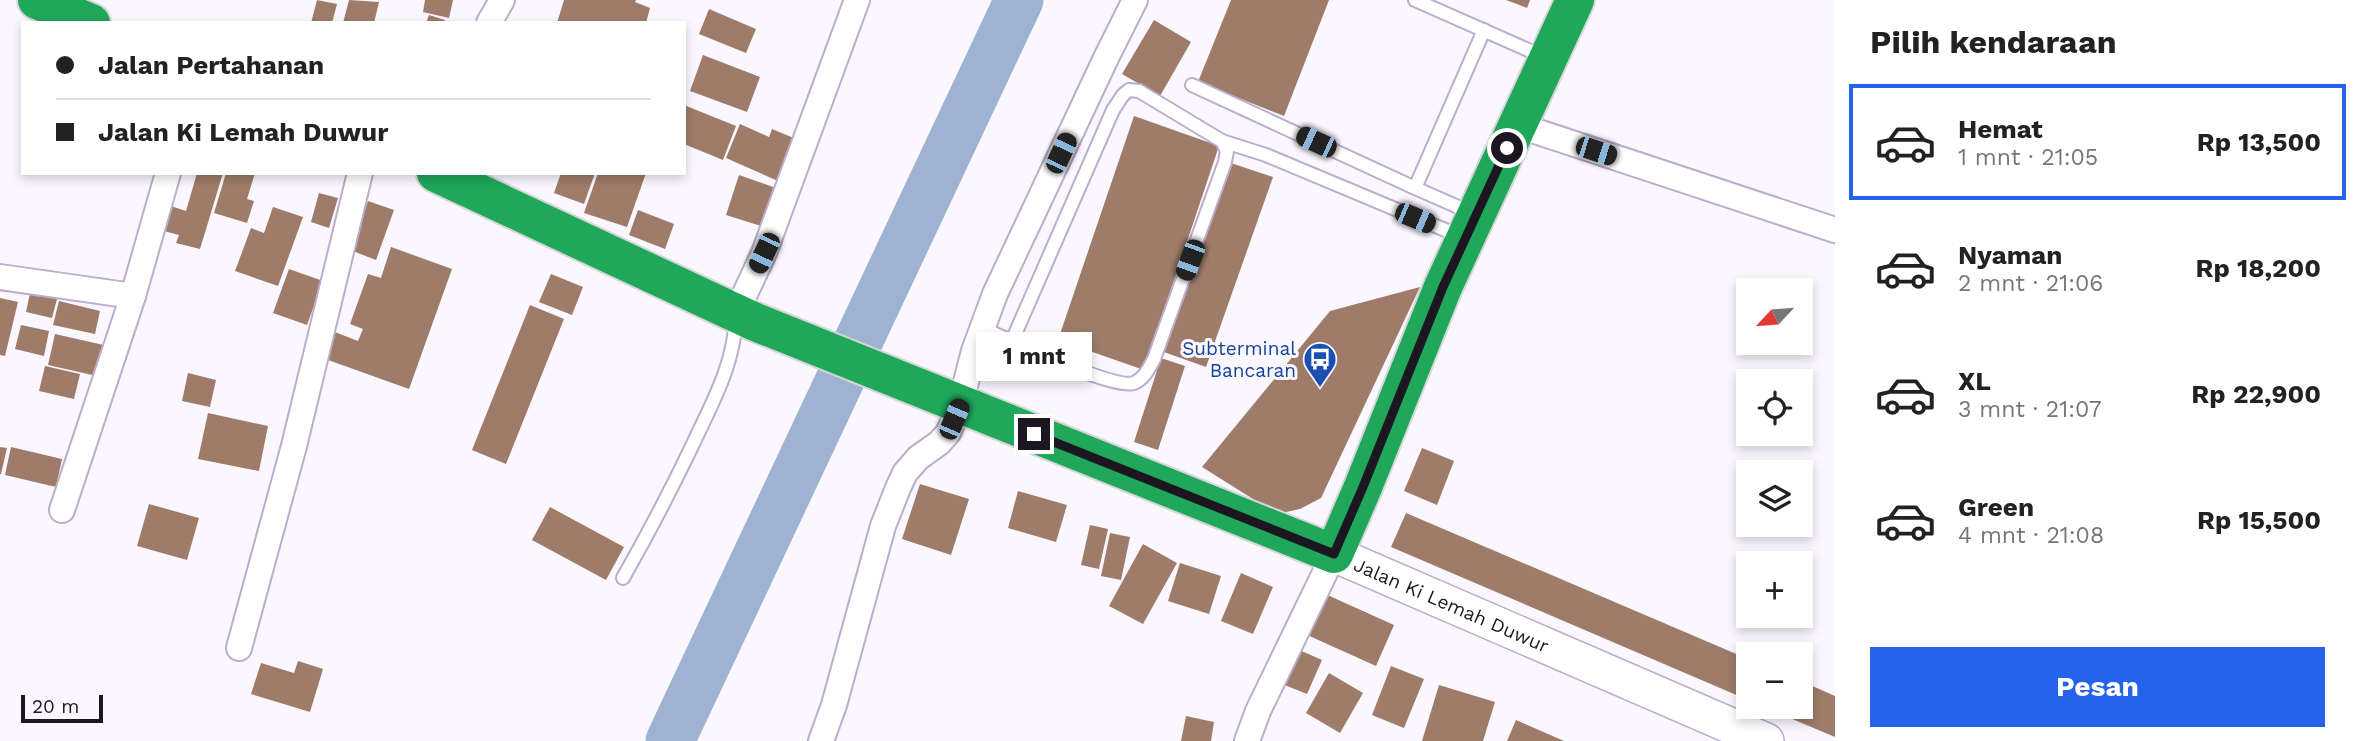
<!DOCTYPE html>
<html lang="id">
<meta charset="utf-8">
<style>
:root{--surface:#fff;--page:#f2f2f2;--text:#222;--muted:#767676;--line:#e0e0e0;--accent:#2563eb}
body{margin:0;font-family:"Work Sans",sans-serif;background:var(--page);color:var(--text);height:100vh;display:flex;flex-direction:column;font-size:26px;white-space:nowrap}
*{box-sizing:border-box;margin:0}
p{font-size:23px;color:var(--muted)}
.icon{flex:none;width:38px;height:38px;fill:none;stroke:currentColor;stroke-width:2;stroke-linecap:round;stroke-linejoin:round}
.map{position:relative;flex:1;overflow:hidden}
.sheet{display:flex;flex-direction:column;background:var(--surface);width:525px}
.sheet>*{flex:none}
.banner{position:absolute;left:21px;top:21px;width:665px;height:154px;border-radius:0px;box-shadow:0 4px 10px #0003;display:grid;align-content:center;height:154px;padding:0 35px;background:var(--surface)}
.needle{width:46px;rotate:244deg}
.controls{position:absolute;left:1736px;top:278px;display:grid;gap:14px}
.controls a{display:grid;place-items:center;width:77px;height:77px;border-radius:0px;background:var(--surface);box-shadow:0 4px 10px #0003;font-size:35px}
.scale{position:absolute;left:21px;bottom:18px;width:82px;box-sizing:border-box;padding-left:7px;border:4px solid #1c1621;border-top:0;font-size:19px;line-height:24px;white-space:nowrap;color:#1c1621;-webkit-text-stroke:5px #faf7fe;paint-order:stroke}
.end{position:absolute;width:32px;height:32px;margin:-16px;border:9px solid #1c1621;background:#fff;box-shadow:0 0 0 4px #fff}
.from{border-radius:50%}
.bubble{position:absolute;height:49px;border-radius:0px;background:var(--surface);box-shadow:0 4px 10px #0003;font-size:23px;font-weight:700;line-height:49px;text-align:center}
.car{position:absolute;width:21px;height:42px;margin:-21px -10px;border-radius:9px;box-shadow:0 0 5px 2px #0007;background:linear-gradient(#222 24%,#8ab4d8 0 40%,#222 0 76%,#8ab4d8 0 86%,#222 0)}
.banner b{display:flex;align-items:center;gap:24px;height:66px;font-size:26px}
.banner b+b{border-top:2px solid var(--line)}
.banner i{width:18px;height:18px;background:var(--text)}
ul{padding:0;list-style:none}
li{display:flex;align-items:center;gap:21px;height:116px;margin:0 14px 10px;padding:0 21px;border:4px solid transparent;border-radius:0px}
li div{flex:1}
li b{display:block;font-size:26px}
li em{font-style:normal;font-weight:700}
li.on{border-color:var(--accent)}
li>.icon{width:63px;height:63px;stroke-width:1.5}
h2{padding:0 35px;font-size:32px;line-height:84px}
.button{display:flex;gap:14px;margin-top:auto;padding:14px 35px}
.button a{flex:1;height:80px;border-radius:0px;background:var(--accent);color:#fff;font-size:28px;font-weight:700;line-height:80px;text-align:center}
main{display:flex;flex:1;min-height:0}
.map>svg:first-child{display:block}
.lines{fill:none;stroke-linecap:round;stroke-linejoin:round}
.river{stroke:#9eb2d2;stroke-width:49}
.building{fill:#9e7c69}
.lane-casing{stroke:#bcadcc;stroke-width:16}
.street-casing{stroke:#bcadcc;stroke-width:28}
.secondary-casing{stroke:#bcadcc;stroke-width:38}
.highway-casing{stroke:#d6d5d7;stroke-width:42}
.lane{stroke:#fff;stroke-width:12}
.street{stroke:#fff;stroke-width:24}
.secondary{stroke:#fff;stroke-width:35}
.highway{stroke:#1fa75a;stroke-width:38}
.route{stroke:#1c1621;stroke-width:9}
.labels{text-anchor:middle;stroke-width:6;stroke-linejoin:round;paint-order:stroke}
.transit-label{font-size:19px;fill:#164399;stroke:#faf7fe;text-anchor:end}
.street-label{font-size:19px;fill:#1c1621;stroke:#faf7fe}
</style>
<main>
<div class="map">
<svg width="1835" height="741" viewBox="0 0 1835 741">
<rect width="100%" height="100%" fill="#faf7fe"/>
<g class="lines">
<path class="river" d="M670 741 1019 0"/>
</g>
<g class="building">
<path d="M317 0 337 4 332 23H311Z"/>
<path d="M349 0 379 2 374 23H343Z"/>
<path d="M425 0H453L449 18 423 12Z"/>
<path d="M564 0H636L635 2 650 8 646 23H557Z"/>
<path d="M1231 0H1329L1284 116 1198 82Z"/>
<path d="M1506 0H1530L1527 8Z"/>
<path d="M709 9 756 29 746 53 699 34Z"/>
<path d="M429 15 445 20 444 23H426Z"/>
<path d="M1154 20 1191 42 1160 96 1122 74Z"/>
<path d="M703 55 760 77 747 112 690 91Z"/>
<path d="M684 105 736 126 723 160 684 144Z"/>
<path d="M1134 116 1219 146 1144 370 1058 340Z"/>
<path d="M740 124 769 137 772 129 796 139 778 181 726 158Z"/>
<path d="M1228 162 1273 177 1206 367 1161 351Z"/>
<path d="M197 173H223L200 249 176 243 179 235 164 231 171 206 186 211Z"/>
<path d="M226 173H255L247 199 254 201 247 223 214 213Z"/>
<path d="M561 173H595L584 204 554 193Z"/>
<path d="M598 173H646L627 227 584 213Z"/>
<path d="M739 175 776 188 764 227 726 215Z"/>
<path d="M319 193 338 198 329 228 311 222Z"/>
<path d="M368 201 394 210 376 260 350 250Z"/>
<path d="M273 207 303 217 278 286 235 271 251 228 264 233Z"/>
<path d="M638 210 674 224 665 249 629 235Z"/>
<path d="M391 247 452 269 409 389 317 356 327 329 358 341 363 329 350 324 368 274 381 278Z"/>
<path d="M289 269 323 281 307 325 273 313Z"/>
<path d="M551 274 583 287 572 315 539 302Z"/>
<path d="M1420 287 1321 498 1300 509 1277 514 1202 467 1330 311Z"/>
<path d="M30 293 57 299 52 318 26 312Z"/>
<path d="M0 298 18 302 5 356 0 355Z"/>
<path d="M59 301 100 311 95 334 53 325Z"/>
<path d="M530 305 564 319 506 464 472 450Z"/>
<path d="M21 325 49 331 44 356 15 349Z"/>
<path d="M55 334 108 346 101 377 48 365Z"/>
<path d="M1161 358 1185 366 1158 450 1134 442Z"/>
<path d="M45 366 80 374 74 399 39 391Z"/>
<path d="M188 373 216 380 210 407 182 401Z"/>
<path d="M208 413 268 426 259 471 198 459Z"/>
<path d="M0 447 7 448 1 474H0Z"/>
<path d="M11 447 62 459 56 487 5 475Z"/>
<path d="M1422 448 1454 461 1437 505 1404 491Z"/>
<path d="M920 484 969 499 951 555 902 539Z"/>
<path d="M1018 491 1067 505 1056 542 1008 528Z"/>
<path d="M149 504 199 518 187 560 137 546Z"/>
<path d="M550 507 624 547 606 580 532 540Z"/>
<path d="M1406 513 1748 659V700L1391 547Z"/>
<path d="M1090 525 1108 529 1099 569 1081 565Z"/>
<path d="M1110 533 1130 537 1121 580 1101 576Z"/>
<path d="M1143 544 1177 563 1143 624 1109 606Z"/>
<path d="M1180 563 1221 576 1209 614 1168 601Z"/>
<path d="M1241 573 1273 587 1253 634 1221 621Z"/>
<path d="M1323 593 1394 625 1376 666 1305 634Z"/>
<path d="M1297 649 1322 660 1307 694 1282 684Z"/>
<path d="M298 661 323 669 310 712 251 694 261 663 294 673Z"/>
<path d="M1391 666 1424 679 1404 728 1372 715Z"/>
<path d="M1329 673 1363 693 1340 733 1306 713Z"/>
<path d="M1801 681 1835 696V737L1764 707H1801Z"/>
<path d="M1439 685 1495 702 1483 741H1422Z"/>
<path d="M1186 716 1214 722 1211 741H1181Z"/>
<path d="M1516 720 1564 741H1507Z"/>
</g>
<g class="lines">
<defs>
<g id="lane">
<path d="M1415 0 1544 57"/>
<path d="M1192 85 1415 188"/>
<path d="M1222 141 1266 155 1462 237"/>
<path d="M1472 213 1415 188 1484 30"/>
<path d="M982 328C1008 339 1113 390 1134 383 1145 378 1149 368 1154 359L1225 162 1227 151 1222 141 1139 91 1129 90 1123 95 1113 110 1012 341"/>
<path d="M623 578C648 534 671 490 693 444 713 401 734 365 736 317"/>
</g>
<g id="street">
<path d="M489 23 502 0"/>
<path d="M1517 125 1835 230"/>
<path d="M0 277 133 296 168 173"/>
<path d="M736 313 764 253 857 0"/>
<path d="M62 510 133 296"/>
<path d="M239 648 294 446 360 173"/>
<path d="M821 741 834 705 883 526 898 488 905 473 918 458 939 443 948 433 960 405 974 351 995 294 1106 58 1135 0"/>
<path d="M1247 741 1258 711 1334 554"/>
</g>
<g id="secondary">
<path id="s1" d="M1334 554 1766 741"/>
</g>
<g id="highway">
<path d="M37 0 91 23"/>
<path d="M436 173 753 321 1334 554 1363 487 1443 287 1575 0"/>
</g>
</defs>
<use href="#lane" class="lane-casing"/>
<use href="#street" class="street-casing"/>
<use href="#secondary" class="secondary-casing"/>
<use href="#highway" class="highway-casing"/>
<use href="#lane" class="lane"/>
<use href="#street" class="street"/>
<use href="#secondary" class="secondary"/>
<use href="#highway" class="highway"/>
</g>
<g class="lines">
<path class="route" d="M1034 434 1334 554 1363 487 1443 287 1507 148"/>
</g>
<defs>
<symbol id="bus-pin" viewBox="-11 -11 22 30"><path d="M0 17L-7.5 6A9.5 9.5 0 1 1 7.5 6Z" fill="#1a4fb4" stroke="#faf7fe"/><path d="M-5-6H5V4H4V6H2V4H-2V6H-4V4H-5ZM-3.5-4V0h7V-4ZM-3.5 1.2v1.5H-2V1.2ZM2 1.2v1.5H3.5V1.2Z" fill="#fff"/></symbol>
</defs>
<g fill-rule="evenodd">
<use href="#bus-pin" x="1301" y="340" width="38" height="52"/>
</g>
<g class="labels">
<g class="transit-label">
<text x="1296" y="355">Subterminal<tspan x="1296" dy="22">Bancaran</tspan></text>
</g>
<g class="street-label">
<text dy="7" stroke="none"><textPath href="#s1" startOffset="128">Jalan Ki Lemah Duwur</textPath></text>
</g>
</g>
</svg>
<div class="controls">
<a><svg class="needle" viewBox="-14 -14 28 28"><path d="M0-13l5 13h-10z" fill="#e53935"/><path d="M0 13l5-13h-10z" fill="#767676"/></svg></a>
<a><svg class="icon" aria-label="locate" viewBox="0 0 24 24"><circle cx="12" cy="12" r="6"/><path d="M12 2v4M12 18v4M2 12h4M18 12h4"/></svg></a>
<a><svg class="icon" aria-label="layers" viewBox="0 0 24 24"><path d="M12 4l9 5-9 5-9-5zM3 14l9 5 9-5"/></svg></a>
<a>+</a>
<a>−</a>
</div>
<div class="scale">20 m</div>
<i class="end from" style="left:1507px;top:148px"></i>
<i class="end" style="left:1034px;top:434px"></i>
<div class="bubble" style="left:976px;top:332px;width:116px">1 mnt</div>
<i class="car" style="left:1316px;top:142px;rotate:295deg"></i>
<i class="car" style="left:1596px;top:151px;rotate:108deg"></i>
<i class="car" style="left:1061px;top:153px;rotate:25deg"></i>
<i class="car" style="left:1415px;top:218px;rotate:113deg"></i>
<i class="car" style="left:764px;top:253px;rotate:205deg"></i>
<i class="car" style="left:1190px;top:260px;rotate:200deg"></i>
<i class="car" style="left:954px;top:419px;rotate:23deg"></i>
<div class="banner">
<b><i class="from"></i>Jalan Pertahanan</b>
<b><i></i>Jalan Ki Lemah Duwur</b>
</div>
</div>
<section class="sheet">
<h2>Pilih kendaraan</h2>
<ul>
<li class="on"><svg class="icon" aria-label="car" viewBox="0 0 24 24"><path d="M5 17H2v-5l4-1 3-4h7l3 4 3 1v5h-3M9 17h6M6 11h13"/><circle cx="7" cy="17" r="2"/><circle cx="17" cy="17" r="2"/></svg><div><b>Hemat</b><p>1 mnt · 21:05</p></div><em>Rp 13,500</em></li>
<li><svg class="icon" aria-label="car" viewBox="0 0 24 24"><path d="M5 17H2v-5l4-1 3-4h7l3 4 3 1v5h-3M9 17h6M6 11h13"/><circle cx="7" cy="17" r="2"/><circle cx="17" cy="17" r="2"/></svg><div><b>Nyaman</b><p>2 mnt · 21:06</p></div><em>Rp 18,200</em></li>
<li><svg class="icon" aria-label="car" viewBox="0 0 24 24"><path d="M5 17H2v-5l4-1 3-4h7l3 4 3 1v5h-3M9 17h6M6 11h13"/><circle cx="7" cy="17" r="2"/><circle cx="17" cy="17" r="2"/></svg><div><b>XL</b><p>3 mnt · 21:07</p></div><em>Rp 22,900</em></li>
<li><svg class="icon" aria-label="car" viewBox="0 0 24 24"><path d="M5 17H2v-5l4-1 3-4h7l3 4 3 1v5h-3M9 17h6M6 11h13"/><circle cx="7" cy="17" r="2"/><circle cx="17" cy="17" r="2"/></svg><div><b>Green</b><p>4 mnt · 21:08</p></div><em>Rp 15,500</em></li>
</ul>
<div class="button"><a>Pesan</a></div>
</section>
</main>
